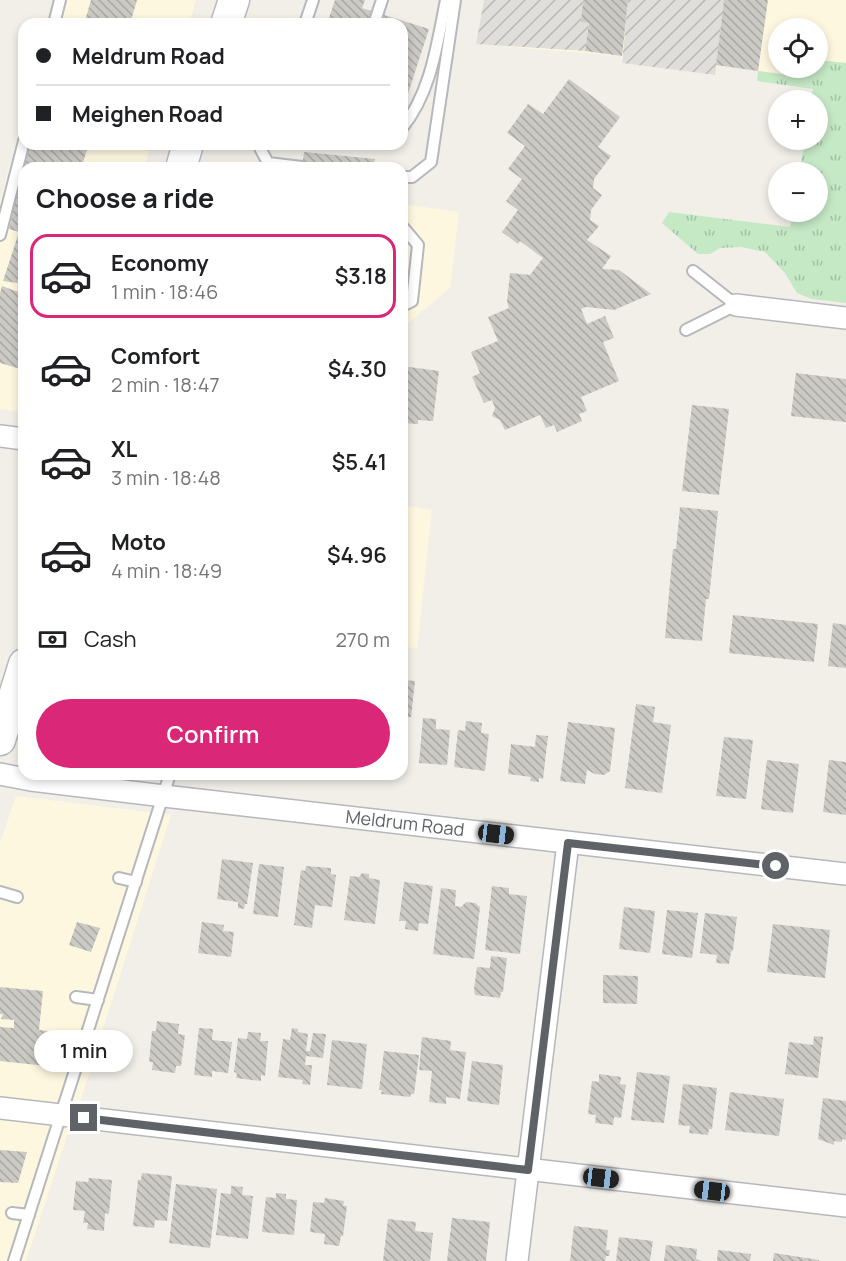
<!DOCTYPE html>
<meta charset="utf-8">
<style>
:root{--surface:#fff;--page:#f2f2f2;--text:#202124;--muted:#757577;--line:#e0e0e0;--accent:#db2777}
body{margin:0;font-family:Manrope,sans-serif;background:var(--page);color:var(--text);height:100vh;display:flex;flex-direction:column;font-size:22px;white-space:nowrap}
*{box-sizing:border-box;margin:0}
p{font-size:20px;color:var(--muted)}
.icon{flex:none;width:33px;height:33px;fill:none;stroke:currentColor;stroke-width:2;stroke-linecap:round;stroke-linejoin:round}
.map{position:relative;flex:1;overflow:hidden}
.details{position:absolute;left:18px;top:162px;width:390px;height:618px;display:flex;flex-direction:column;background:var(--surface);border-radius:18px;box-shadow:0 3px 9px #0003}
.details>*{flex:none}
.banner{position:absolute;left:18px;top:18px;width:390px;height:132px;border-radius:18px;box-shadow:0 3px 9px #0003;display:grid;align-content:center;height:132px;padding:0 18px;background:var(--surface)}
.controls{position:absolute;left:768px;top:18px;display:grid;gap:12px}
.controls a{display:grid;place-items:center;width:60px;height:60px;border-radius:50%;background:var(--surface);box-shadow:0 3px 9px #0003;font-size:30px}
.end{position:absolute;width:27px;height:27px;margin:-14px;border:8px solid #5f6368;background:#fff;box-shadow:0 0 0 3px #fff}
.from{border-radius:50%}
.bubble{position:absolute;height:42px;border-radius:21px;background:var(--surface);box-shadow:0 3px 9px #0003;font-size:20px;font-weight:600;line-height:42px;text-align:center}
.car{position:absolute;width:18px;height:36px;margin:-18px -9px;border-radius:8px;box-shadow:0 0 4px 2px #0007;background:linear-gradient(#222 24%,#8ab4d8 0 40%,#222 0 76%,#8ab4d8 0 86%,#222 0)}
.banner b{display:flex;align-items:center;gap:21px;height:57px;font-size:22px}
.banner b+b{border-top:2px solid var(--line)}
.banner i{width:15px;height:15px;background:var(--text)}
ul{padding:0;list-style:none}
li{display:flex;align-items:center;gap:18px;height:84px;margin:0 12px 9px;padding:0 6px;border:3px solid transparent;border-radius:18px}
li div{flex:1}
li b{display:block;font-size:22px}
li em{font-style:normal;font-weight:600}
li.on{border-color:var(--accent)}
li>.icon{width:54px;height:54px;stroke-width:1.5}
h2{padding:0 18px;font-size:27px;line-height:72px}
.pay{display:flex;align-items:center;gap:15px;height:66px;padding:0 18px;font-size:22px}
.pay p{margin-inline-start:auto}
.button{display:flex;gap:12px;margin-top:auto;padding:12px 18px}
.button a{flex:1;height:69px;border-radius:36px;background:var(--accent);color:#fff;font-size:24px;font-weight:600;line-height:69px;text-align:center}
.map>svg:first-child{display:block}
.commercial{fill:#fef7e0;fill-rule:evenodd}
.industrial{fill:url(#industrial-furrows)}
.grass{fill:url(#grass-tufts)}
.building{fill:url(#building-back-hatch)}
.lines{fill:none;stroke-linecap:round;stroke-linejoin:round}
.service-casing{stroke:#b5b8bc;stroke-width:14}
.minor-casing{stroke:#b5b8bc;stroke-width:24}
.secondary-casing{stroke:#b6babf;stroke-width:33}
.service{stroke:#fff;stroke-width:10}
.minor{stroke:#fff;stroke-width:21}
.secondary{stroke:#fff;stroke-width:30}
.route{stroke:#5f6368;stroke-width:8}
.labels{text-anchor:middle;stroke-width:6;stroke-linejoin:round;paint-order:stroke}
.street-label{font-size:18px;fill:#5f6368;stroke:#fff}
</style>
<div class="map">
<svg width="846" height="1261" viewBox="0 0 846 1261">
<defs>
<pattern id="industrial-furrows" width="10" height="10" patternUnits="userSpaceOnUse" patternTransform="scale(1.5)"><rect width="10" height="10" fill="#e0deda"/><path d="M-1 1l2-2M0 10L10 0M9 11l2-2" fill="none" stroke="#b9b8b5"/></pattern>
<pattern id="grass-tufts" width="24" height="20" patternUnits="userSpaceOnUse" patternTransform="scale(1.5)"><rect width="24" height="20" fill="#c5e8c5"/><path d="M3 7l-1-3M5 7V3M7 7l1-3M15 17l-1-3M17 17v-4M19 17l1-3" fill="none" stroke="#a3c0a4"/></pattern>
<pattern id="building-back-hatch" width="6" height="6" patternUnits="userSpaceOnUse" patternTransform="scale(1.5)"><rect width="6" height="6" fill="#cccac5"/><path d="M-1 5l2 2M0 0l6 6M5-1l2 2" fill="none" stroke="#a9a8a4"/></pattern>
</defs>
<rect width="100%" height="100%" fill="#f1efe8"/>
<g class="commercial">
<path d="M55 0H196L189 24H48Z"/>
<path d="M484 0H846V82L716 65 715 75 622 63 621 56 476 44ZM778 28H818V68H778Z"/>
<path d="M24 113V144H151L144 168H24V412L0 409V201Z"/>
<path d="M402 204 459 212 450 288 402 328Z"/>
<path d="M402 505 432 510 417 648 402 647Z"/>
<path d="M16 796 171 815 78 1108 0 1097V843Z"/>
<path d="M0 1120 70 1127 26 1261H0Z"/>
</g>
<g class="industrial">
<path d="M484 0H583L581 22 589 23 585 51 476 44Z"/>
<path d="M628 0H724L715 75 622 63Z"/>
</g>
<path class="grass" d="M818 60 846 63V303L812 299 797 293 785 273 765 252 741 247 720 248 710 254H698L662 223 669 212 790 227 793 212H818V172H799L805 140H818V100H811L813 89 757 81 758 71 788 75 789 68H818Z"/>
<g class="building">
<path d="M91 0H137L130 24 85 21Z"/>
<path d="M335 0H365L362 8 429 29 402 112V24H327Z"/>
<path d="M583 0H628L622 56 585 51 589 23 581 22Z"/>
<path d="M724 0H768L758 71 716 65Z"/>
<path d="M569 79 620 117 598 147 611 156 594 179 593 188 602 195 591 210 590 220 599 226 587 240 611 256 602 269 619 270 651 294 614 310 586 307 581 309 587 324 605 316 614 338 603 342 619 381 581 397 587 411 579 414 582 421 557 432 554 425 546 428 540 415 505 430 500 420 492 416 495 408 492 400 484 403 472 377 480 373 471 352 498 341 488 317 509 308 507 302 510 273 530 275 543 258 520 241 518 244 502 232 518 210 506 201 522 179 508 169 525 146 507 133 528 104 543 114Z"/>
<path d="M28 144 45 146 46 144H89L81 168H24V284L3 281 19 232 9 229Z"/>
<path d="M304 152 375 159 373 168H302Z"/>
<path d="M2 286 24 294V370L0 363V293Z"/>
<path d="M402 366 439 371 433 421 418 420V424L404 423 405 418H402Z"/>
<path d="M796 373 846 379V422L791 416Z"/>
<path d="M692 405 729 409 719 495 682 491Z"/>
<path d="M680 507 718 511 709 599H706L702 641 665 638 673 549H676Z"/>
<path d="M733 615 818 624 814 662 729 653Z"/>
<path d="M833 623 846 625V668L828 666Z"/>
<path d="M402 680 415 681 411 717H402Z"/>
<path d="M636 704 655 707 653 722 671 725 662 793 625 788Z"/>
<path d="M423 718 436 719V729L450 730 447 765 419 763Z"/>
<path d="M466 721 482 723 481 733 489 734 485 771 454 767 458 730 465 731Z"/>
<path d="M568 722 615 728 610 771 604 775 595 774 587 770 585 784 560 781Z"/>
<path d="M536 735 548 736 543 779 539 778V782L530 781 531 777 508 774 511 744 535 747Z"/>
<path d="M724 737 753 740 746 799 716 796Z"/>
<path d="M767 760 799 764 793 813 761 809Z"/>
<path d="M829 760 846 762V815L823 812Z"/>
<path d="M222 859 253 863 247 904H245L244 909 238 908V902L217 899Z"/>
<path d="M259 864 284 867 278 917 253 914Z"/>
<path d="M306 866 331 868V874L336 875 332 907 315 905 312 928 294 925 301 870 305 871Z"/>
<path d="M362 873 369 874V878L380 880 375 924 344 920 350 876 359 877Z"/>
<path d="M404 882 433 886 428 924 419 923 418 931 405 929 406 921H399Z"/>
<path d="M492 886 509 888V894L527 896 520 954 485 950Z"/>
<path d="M441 888 456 890 455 906 461 907 466 902 475 903 480 907 474 959 433 954Z"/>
<path d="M624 907 655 911 650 953 619 949Z"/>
<path d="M667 910 698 913 692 958 662 954Z"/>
<path d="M705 913 737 917 733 950 731 952 729 964 716 963 717 955 700 953Z"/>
<path d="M77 922 100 928 91 952 69 945Z"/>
<path d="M202 922 224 925 223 931 234 932 231 957 198 953Z"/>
<path d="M773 924 830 930 825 978 767 972Z"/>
<path d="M491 956 507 958 503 992H501L500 998 475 995 474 989 477 967 490 968Z"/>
<path d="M603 975 638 976 637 1004 603 1003Z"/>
<path d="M0 987 43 991 39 1030 73 1034 65 1068 0 1061V1027L14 1028V1020L1 1019 3 1014H0Z"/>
<path d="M157 1021 179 1024 178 1034 185 1035 181 1066H176L175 1073 152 1070 153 1062H149L152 1031H156Z"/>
<path d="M199 1028 213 1029 212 1040 232 1042 228 1073 212 1071V1077L194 1075Z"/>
<path d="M292 1028 298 1029V1032L308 1034 306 1051H310L313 1033 326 1034 323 1058 306 1056 305 1065H312L310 1085 302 1084 303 1080 278 1077 283 1039 290 1040Z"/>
<path d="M248 1032 261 1033 260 1041H268L265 1076 261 1075V1081L236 1078 237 1073 234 1072 238 1038 247 1039Z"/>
<path d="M814 1036 823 1037 818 1078 785 1074 789 1042 813 1045Z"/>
<path d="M422 1037 451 1041 450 1050 466 1052 460 1099 446 1097V1104L429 1102 432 1071 419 1070Z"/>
<path d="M332 1040 367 1044 362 1089 327 1085Z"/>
<path d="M384 1051 419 1055 414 1094H411L410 1097 381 1094 382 1090H379Z"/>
<path d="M472 1061 503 1065 499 1105 467 1101Z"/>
<path d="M637 1072 670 1076 664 1123 631 1120Z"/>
<path d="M599 1074 621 1077 620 1084 626 1085 621 1118 614 1117 613 1125 595 1123 596 1115 588 1114 592 1081 599 1082Z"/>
<path d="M683 1084 717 1088 712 1129H709L708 1135 689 1133 690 1126 678 1125Z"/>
<path d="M730 1092 784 1099 779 1136 725 1130Z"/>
<path d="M823 1098 846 1101V1140L842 1139V1142L834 1141V1145L818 1139Z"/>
<path d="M0 1150 27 1152 18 1183 0 1182Z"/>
<path d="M142 1173 172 1176 167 1221 155 1220 154 1228 133 1226 138 1180H141Z"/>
<path d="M89 1178 112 1180 109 1214 105 1213 104 1231 87 1229 88 1223H83L85 1211 73 1210 76 1181 88 1182Z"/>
<path d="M176 1184 217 1189 210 1248 169 1243Z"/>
<path d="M231 1186 243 1187 242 1195 253 1196 248 1239 216 1235 221 1193 231 1194Z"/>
<path d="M276 1193 286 1194V1199L297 1200 294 1235 262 1232 266 1197 276 1198Z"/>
<path d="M325 1198 344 1201 343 1206H347L343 1236H341L339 1246 324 1244 325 1234 310 1232 313 1202 324 1203Z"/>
<path d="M452 1218 490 1222 486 1261H447Z"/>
<path d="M388 1219 416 1222 415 1231 433 1233 430 1261H383Z"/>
<path d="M574 1226 608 1230 606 1250H610L609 1256H606L605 1261H570Z"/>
<path d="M619 1237 653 1241 650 1261H616Z"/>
<path d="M666 1245 697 1249 696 1259 702 1261H664Z"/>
<path d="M718 1250 751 1254 750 1261H717Z"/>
<path d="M774 1253 819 1260V1261H773Z"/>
</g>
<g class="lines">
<defs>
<g id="service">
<path d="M54 24 60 0"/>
<path d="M305 24 313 0"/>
<path d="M374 24 382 0"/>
<path d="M402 128C431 93 437 44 446 0"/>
<path d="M258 144 268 163 302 167"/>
<path d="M402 177H412L431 162 455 0"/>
<path d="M402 226 418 245 412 301 402 306"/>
<path d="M0 235 24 141"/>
<path d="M686 330 736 305 693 271"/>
<path d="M119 878 136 882"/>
<path d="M0 892 17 897"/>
<path d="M76 997 98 1000"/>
<path d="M12 1213 29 1215"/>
<path d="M14 1261 170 774"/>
</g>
<g id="minor">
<path d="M736 305 846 318"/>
<path d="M0 436 24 439"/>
<path id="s1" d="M0 774 31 780 164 796 846 874"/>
<path d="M0 1108 846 1206"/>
<path d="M517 1261 568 843"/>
</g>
<g id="secondary">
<path d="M226 24 234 0"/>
<path d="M181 168 188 144"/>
<path d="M0 740 24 664"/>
</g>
</defs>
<use href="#service" class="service-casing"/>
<use href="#minor" class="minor-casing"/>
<use href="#secondary" class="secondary-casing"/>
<use href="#service" class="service"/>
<use href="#minor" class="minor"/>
<use href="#secondary" class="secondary"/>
</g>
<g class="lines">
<path class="route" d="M84 1118 528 1170 568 843 776 866"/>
</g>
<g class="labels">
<g class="street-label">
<text dy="6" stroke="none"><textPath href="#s1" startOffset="408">Meldrum Road</textPath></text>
</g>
</g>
</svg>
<div class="controls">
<a><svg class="icon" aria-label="locate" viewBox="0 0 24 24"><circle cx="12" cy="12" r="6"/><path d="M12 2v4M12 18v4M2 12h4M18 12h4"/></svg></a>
<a>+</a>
<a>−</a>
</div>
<i class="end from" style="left:776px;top:866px"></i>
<i class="end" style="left:84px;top:1118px"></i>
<div class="bubble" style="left:34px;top:1030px;width:99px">1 min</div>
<i class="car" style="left:496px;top:834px;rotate:97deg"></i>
<i class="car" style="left:601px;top:1178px;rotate:97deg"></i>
<i class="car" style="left:712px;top:1191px;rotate:277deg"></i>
<div class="banner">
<b><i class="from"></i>Meldrum Road</b>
<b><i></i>Meighen Road</b>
</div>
<section class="details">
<h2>Choose a ride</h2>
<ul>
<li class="on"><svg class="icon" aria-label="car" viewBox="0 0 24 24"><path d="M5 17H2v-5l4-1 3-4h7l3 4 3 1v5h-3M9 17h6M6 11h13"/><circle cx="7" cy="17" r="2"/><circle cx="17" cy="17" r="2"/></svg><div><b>Economy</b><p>1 min · 18:46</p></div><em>$3.18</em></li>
<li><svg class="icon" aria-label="car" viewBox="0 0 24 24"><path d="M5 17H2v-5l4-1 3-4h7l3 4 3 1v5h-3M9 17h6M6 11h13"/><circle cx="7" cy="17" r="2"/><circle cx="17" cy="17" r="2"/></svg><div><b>Comfort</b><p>2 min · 18:47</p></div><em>$4.30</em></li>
<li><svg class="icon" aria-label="car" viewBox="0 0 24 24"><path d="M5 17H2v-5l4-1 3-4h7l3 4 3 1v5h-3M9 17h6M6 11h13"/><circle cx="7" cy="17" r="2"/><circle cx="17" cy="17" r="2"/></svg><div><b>XL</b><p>3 min · 18:48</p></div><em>$5.41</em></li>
<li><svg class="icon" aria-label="car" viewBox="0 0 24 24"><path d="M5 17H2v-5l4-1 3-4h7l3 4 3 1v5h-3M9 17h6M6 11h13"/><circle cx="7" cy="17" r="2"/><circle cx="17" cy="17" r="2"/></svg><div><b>Moto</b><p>4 min · 18:49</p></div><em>$4.96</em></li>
</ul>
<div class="pay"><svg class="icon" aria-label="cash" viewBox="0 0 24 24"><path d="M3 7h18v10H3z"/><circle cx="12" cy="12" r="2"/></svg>Cash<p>270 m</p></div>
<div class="button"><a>Confirm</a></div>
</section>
</div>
